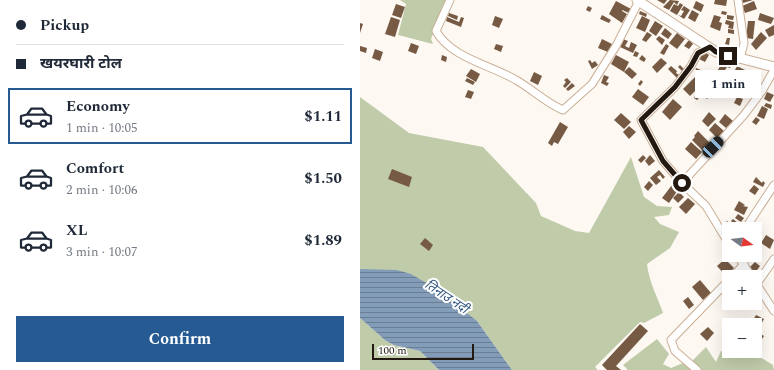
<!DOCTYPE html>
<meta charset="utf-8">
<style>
:root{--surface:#fff;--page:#f2f2f3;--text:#1f2937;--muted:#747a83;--line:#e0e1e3;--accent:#255a92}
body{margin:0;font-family:Spectral,"Noto Sans Devanagari",serif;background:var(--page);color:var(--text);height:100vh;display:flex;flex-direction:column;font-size:15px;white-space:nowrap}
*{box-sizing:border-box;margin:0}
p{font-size:13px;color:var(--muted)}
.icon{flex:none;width:22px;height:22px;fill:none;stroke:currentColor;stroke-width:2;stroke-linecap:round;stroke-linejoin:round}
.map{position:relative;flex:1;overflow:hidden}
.details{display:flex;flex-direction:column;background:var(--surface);width:360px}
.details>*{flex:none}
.top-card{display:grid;align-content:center;height:88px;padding:0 16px;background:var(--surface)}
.needle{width:26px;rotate:105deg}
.controls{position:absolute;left:362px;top:222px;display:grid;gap:8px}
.controls a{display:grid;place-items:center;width:40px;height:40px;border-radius:0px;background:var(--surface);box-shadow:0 4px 16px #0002;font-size:20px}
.scale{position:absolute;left:12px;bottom:10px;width:102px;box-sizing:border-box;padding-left:4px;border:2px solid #231910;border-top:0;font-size:11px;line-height:14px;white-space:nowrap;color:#231910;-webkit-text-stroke:3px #fff;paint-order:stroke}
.end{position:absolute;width:18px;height:18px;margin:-9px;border:5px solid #231910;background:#fff;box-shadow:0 0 0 2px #fff}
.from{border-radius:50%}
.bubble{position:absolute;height:28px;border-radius:0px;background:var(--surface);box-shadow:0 4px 16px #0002;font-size:13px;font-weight:700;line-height:28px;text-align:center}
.car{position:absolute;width:12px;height:24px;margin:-12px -6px;border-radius:5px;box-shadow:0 0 3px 1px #0007;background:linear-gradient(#222 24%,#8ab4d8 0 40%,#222 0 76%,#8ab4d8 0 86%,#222 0)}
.top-card b{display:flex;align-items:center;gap:14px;height:38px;font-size:15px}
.top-card b+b{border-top:1px solid var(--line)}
.top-card i{width:10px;height:10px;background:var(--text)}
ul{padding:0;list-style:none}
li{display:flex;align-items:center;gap:12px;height:56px;margin:0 8px 6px;padding:0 8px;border:2px solid transparent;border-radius:0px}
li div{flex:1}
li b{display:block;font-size:15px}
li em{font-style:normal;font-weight:700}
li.on{border-color:var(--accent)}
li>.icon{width:36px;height:36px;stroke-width:1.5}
.primary-button{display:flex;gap:8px;margin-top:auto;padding:8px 16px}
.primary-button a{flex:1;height:46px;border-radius:0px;background:var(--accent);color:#fff;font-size:16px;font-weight:700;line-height:46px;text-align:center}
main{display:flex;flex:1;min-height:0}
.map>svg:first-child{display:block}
.green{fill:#bfcba9}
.water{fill:url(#water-rules)}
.building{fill:#765a44}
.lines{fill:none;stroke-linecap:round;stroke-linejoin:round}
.minor-casing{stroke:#caaf96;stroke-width:9}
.tertiary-casing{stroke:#caaf96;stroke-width:11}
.minor{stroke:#fff;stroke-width:7}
.tertiary{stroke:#fff;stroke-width:9}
.route{stroke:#231910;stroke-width:5}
.labels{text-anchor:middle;stroke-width:4;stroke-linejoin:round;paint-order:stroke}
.water-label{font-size:13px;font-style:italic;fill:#30557e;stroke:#fff}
</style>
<main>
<section class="details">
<div class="top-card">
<b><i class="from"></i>Pickup</b>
<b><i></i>खयरघारी टोल</b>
</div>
<ul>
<li class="on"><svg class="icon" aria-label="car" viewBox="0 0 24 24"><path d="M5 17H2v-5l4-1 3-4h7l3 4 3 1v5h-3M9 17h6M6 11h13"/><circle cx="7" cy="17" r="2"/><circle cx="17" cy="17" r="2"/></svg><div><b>Economy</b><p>1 min · 10:05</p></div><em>$1.11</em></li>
<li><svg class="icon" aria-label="car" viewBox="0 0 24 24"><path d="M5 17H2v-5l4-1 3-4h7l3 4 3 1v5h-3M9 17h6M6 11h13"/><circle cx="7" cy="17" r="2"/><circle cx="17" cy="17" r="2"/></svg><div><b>Comfort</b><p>2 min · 10:06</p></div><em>$1.50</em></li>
<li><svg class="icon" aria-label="car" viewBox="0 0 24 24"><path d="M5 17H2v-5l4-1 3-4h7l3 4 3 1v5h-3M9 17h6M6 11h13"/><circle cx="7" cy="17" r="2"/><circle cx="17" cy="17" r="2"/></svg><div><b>XL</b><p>3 min · 10:07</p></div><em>$1.89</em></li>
</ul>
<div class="primary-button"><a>Confirm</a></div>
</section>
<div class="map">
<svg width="414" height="370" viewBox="0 0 414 370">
<defs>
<pattern id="water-rules" width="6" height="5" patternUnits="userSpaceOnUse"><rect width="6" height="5" fill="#839cb8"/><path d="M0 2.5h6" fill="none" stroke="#6b7e94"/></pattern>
</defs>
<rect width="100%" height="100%" fill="#fdf8f2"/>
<g class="green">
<path d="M40 0H87L71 39 73 44 38 35 46 4Z"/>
<path d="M0 97 49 133 123 147 176 203 181 216 215 231 229 233 271 157 284 197 297 206 312 207 309 215 294 217 300 224 319 232 310 248 287 264C289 282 297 296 303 313L284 323 280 322 235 367 238 370H152L117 321 5 270 0 269Z"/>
<path d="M0 318 26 341 34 345 60 351 79 370H0Z"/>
<path d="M297 339 309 354 303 364 311 368 323 363 332 370H268L263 365Z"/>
<path d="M346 347 356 362 361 351H374L384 356 397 355 413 365 414 370H339L334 367 333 360Z"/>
</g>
<path class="water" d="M0 269 37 270 51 274 75 288 117 321 152 370H79L60 351 34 345 26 341 0 318Z"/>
<g class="building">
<path d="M297 0H307L304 4Z"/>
<path d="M310 0 319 1 317 5 314 2 309 10 303 7Z"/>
<path d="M355 0H367L366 6 354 4Z"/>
<path d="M382 0H393L383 3Z"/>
<path d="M256 1 271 9 269 13 262 10V11L267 14 262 23 249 14Z"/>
<path d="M336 1 344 5 341 12 333 8Z"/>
<path d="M394 1 397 9 385 13 382 6Z"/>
<path d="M320 3 323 5 317 15 310 11 314 4 318 6Z"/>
<path d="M36 4 45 7 41 18 32 15Z"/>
<path d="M228 6 232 8 230 12 226 10Z"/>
<path d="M324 6 330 10 324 19 318 15 321 16 324 11 321 10Z"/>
<path d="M332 10 339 14 335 22 328 18Z"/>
<path d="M280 11 287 14 286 17 279 14Z"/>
<path d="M362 11 367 12 366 15 361 14Z"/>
<path d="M89 13 98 16 97 20 88 16Z"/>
<path d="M400 13 414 18 411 24 398 20Z"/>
<path d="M242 15 251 20 249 23 240 19Z"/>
<path d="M354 15 361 17 359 22 362 23 360 31 350 27Z"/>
<path d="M367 15 374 16 373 20 367 19Z"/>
<path d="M135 16 143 19 139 28 132 25Z"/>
<path d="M282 16 290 20 285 32 276 28Z"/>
<path d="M31 17 40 20 35 37 25 34Z"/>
<path d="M87 17 99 22 101 17 104 18 101 27 86 21Z"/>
<path d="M366 20 374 22 373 29 368 28 369 25 365 24Z"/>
<path d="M295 21 303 26 296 36 289 31Z"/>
<path d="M388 21H395L393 39 386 38Z"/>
<path d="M0 23 3 24 0 33Z"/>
<path d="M414 25V35L409 37 405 30Z"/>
<path d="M305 28 312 34 308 39 301 34Z"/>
<path d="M368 29 374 30V34L368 33Z"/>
<path d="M287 32 292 35 286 42 282 40Z"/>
<path d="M401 32 407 38 396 50 391 44Z"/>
<path d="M317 33 325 39 317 49 309 43Z"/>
<path d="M299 36 305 40 302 45 296 39Z"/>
<path d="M367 38H370L369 45 365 44Z"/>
<path d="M242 39 252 44 248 52 238 48Z"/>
<path d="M263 39 268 41 265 46 269 48 271 42 277 45 273 53 260 47Z"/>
<path d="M329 40 333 44 329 49 324 46Z"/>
<path d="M51 43 59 46 56 54 48 51Z"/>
<path d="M136 44 143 46 141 52 134 49Z"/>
<path d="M306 44 309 46 304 55 300 53Z"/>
<path d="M372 45 376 46 375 50 371 49Z"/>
<path d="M0 46 7 48 6 53 0 51Z"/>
<path d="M15 49 23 52 20 61 12 58Z"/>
<path d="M275 51 279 53 277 57 273 56Z"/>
<path d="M343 51 349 55 345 62 339 59Z"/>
<path d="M82 55 87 57 86 62 81 60Z"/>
<path d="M256 55 269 62 264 72 251 64Z"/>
<path d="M282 55 286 59 284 62 279 59Z"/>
<path d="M301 58 307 63 297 73 292 67Z"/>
<path d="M230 60 232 63 235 61 238 65 232 69 228 61Z"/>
<path d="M361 64 364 66 365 64 372 65 370 68 367 67 365 70 368 71 361 84 353 79 356 74 361 79 364 73 358 70Z"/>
<path d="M320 65 324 69 322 71 318 67Z"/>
<path d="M311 66 317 71 316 73 319 75 317 78 308 69Z"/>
<path d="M377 66 389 72 382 86 370 80Z"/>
<path d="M269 67 277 74 272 79 264 72Z"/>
<path d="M336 68 341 70 339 73 335 72Z"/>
<path d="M111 69 120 74 116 82 106 76Z"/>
<path d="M174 72 182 76 178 85 170 81Z"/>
<path d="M244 75 249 77 246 82 249 83 247 86 241 83Z"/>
<path d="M335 77 342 84 330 96 323 89Z"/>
<path d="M107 78 115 82 113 85 105 81Z"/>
<path d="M207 78 211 82 205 88 203 86 206 82 204 80Z"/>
<path d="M281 80 283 82 280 86 278 84Z"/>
<path d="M212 83 215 86 208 91 206 89Z"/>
<path d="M278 89 289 97 283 105 272 97Z"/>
<path d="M108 90 114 92 111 99 105 97Z"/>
<path d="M346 91 350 94 347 99 343 96Z"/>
<path d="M338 92 342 95 337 100 334 98Z"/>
<path d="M407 92 414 95 410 102 404 99Z"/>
<path d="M377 97 383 99 380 106 374 103Z"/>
<path d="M313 99 322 107 310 120 302 112Z"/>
<path d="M406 103 412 105 411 109 404 106Z"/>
<path d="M402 106 408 109 404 119 397 116Z"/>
<path d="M349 112 356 119 348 127 342 121Z"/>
<path d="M261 113 271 122 264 129 254 120Z"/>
<path d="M365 114 373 121 366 128 359 122Z"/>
<path d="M396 117 400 120 396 125 392 122Z"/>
<path d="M200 122 208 127 198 144 194 142 192 146 188 143Z"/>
<path d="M355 123 364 131 357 138 349 130Z"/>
<path d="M269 126 276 132 269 139 263 132Z"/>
<path d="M338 131 350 143 343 151 332 140 335 137 334 136Z"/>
<path d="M331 142 342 152 336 159 325 149Z"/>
<path d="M283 155 286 158 281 163 278 160Z"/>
<path d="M290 155 295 161 289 166 285 161Z"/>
<path d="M32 169 52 177 49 187 28 179Z"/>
<path d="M299 170 305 177 303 179 300 175 297 177 301 181 296 185 290 178Z"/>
<path d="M396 177 402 183 403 181 405 183 403 187 393 182Z"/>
<path d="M289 181 293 185 288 191 284 187Z"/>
<path d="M312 185 318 190 309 203 302 198Z"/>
<path d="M394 185 399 189 395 195 389 191Z"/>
<path d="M319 192 324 197 318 203 313 198Z"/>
<path d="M328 198 335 204 326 214 319 207Z"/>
<path d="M379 201 385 205 383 206 388 207 384 215 374 210Z"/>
<path d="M378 214 384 218 381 222 375 218Z"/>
<path d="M373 219 379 224 377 226 371 221Z"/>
<path d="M367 221 375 227 374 229H371L364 225Z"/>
<path d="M365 226 369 229V235L362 229Z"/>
<path d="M406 235 414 240 410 249 401 243Z"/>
<path d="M65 238 73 245 69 251 60 244Z"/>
<path d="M365 259 374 268 366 276 357 266Z"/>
<path d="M395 262 400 266 395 273 389 268Z"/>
<path d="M340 280 351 293 343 300 332 287Z"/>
<path d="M328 297 334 305 329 309 323 301Z"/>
<path d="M396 315 404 319 399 328 391 324Z"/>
<path d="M280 324 288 331 256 366 261 370H247L242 365Z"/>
<path d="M348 327 354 333 347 341 340 334Z"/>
<path d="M397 332 404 336 398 345 395 343V335Z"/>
</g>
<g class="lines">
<defs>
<g id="minor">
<path d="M90 0 76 31C91 58 131 65 156 80 172 89 186 103 203 110L232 84 256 46 279 1"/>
<path d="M378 0 384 43 380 59"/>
<path d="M350 47 338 53 331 66 315 87 281 120 303 161 322 183 346 206 369 244"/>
<path d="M322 183 384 115 402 91 414 70"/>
<path d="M385 229 414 185"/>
<path d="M377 255 392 277"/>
<path d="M372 277 384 264"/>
<path d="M395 282 414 311"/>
<path d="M396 285 414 259"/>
<path d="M337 370 315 351 311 340 369 280"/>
</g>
<path id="tertiary" d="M277 0 356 52 414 67"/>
</defs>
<use href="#minor" class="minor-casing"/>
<use href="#tertiary" class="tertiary-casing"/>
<use href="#minor" class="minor"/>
<use href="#tertiary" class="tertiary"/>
</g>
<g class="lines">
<path class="route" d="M322 183 303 161 281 120 315 87 331 66 338 53 350 47 356 52 368 56"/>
</g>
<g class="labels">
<g class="water-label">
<text transform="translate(87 296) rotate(34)" y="5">तिनाउ नदी</text>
</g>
</g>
</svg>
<div class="controls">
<a><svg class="needle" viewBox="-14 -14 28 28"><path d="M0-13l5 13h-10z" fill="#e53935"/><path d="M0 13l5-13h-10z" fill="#747a83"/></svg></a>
<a>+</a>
<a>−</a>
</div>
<div class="scale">100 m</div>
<i class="end from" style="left:322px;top:183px"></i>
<i class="end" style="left:368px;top:56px"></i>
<div class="bubble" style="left:335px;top:70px;width:66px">1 min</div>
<i class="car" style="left:353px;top:147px;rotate:45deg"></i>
</div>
</main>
